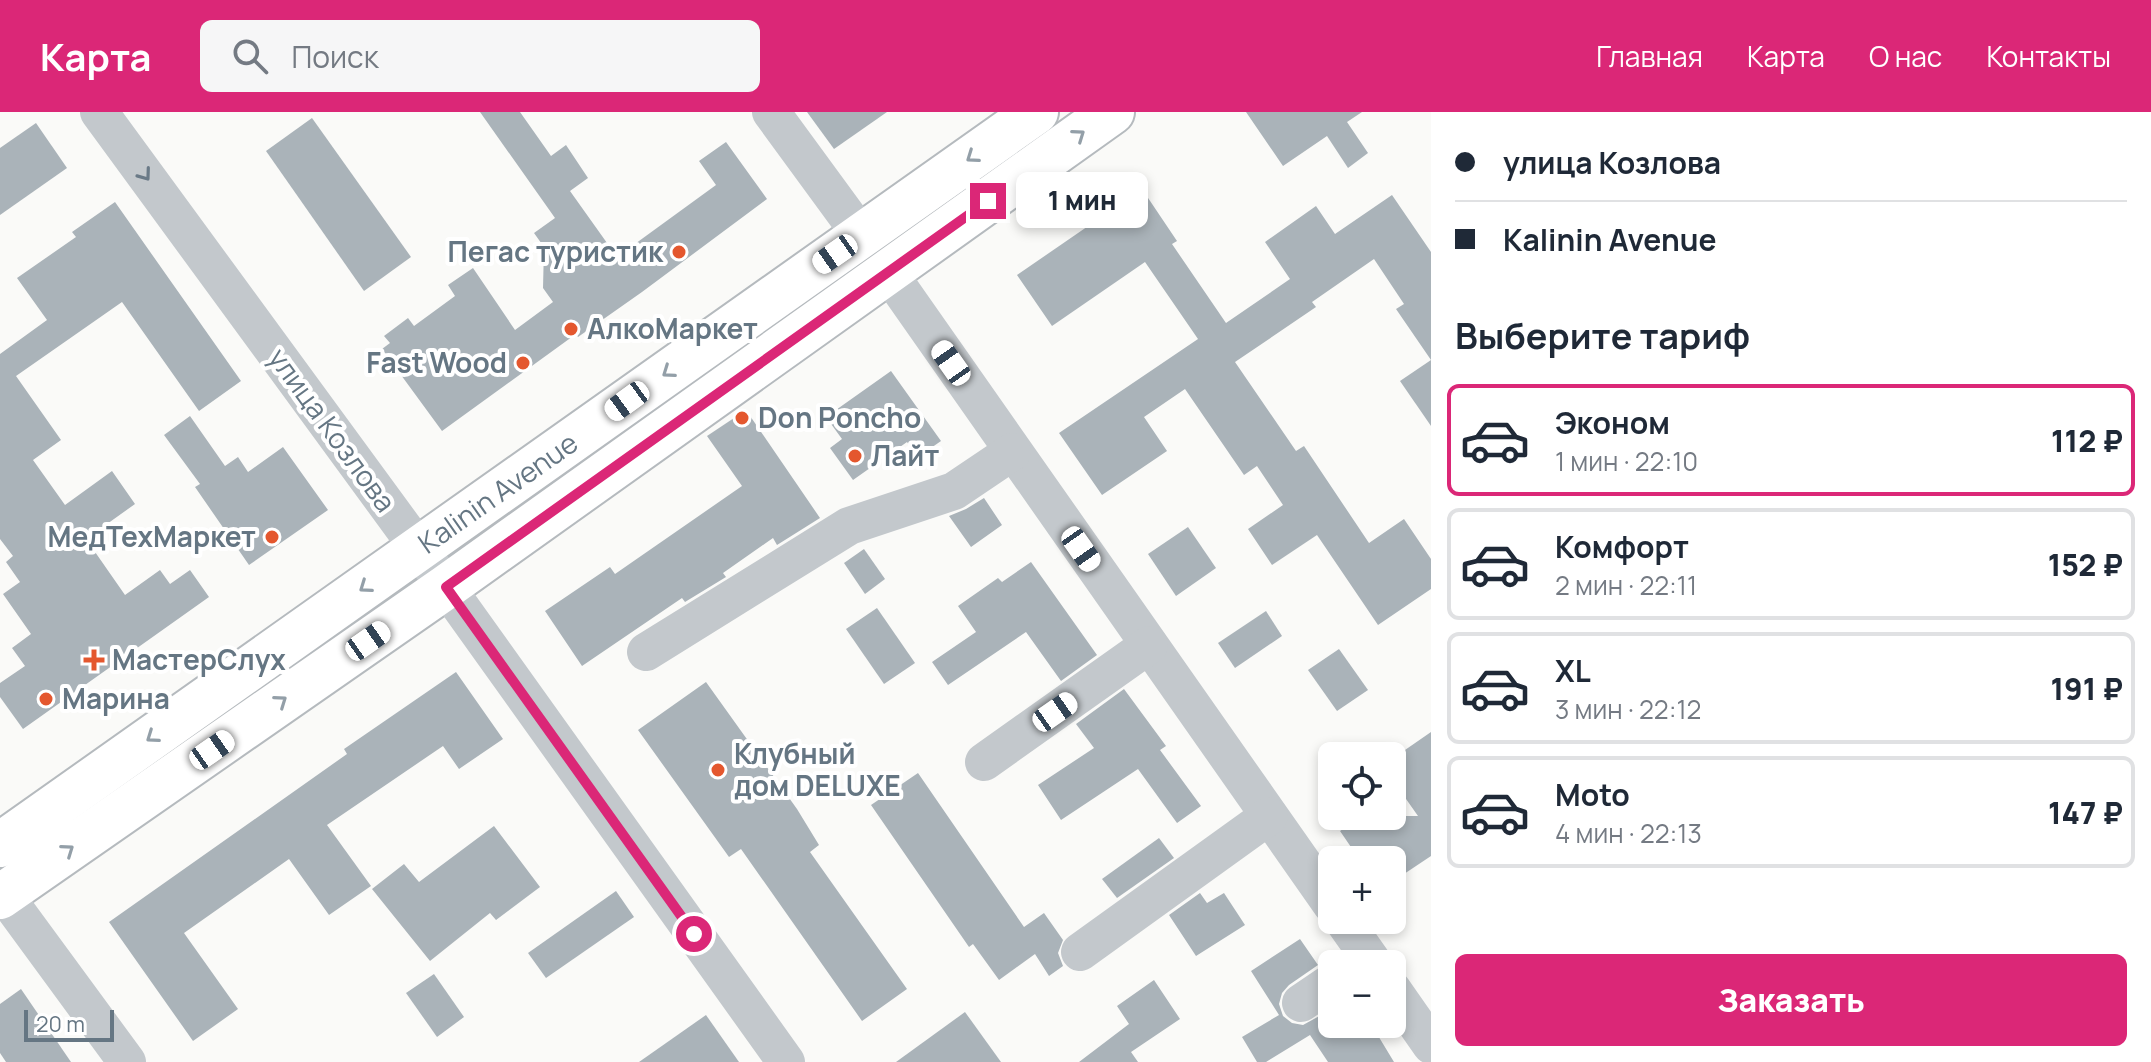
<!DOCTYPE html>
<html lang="ru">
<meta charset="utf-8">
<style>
:root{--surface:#fff;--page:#f6f6f7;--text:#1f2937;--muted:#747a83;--line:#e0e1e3;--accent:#db2777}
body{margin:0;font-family:Manrope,sans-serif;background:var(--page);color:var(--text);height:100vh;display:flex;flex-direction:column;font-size:30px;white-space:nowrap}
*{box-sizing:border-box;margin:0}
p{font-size:26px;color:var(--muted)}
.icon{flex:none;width:44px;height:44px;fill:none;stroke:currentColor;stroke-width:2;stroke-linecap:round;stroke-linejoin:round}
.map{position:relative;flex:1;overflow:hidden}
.details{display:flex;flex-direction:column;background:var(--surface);width:720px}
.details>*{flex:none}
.hud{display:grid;align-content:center;height:176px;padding:0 24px;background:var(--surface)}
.buttons{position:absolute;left:1318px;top:630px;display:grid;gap:16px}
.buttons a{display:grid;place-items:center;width:88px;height:88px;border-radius:12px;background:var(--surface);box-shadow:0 4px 12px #0003;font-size:40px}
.scale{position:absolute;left:24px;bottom:20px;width:90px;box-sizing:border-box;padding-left:8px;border:4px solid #657683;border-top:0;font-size:22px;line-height:28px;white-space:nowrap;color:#657683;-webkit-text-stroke:6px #fff;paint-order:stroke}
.end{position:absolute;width:36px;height:36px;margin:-18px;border:10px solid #db2777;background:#fff;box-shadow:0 0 0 4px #fff}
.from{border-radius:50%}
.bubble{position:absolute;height:56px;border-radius:12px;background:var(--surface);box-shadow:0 4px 12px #0003;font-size:26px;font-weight:800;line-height:56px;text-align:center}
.car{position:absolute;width:24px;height:48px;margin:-24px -12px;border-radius:10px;box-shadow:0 0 6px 2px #0007;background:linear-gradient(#fff 24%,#345 0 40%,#fff 0 76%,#345 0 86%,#fff 0)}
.hud b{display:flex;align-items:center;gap:28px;height:76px;font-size:30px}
.hud b+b{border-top:2px solid var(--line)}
.hud i{width:20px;height:20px;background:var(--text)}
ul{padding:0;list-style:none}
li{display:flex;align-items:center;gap:24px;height:112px;margin:0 16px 12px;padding:0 8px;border:4px solid var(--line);border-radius:12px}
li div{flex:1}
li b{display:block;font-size:30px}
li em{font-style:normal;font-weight:800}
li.current{border-color:var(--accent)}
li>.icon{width:72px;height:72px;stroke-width:1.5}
h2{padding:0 24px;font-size:36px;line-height:96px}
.cta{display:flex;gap:16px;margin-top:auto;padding:16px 24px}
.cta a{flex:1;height:92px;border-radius:12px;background:var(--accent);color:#fff;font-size:32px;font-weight:800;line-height:92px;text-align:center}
header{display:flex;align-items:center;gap:48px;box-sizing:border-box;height:112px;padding:0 40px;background:var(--accent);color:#fff}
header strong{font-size:38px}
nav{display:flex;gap:44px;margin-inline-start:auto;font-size:28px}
.search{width:560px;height:72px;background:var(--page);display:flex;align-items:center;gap:20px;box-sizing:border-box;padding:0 28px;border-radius:12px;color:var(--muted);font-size:30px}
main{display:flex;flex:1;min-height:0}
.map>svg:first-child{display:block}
.building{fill:#aab3b9}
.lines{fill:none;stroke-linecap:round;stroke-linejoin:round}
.major-casing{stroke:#b5babe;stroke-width:48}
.minor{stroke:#c3c8cc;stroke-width:38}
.major{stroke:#fff;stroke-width:44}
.oneway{stroke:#939fa8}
.oneway2{stroke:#6a7a87}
.route{stroke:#db2777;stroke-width:10}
.poi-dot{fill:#e4572e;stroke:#fff;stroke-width:3}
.labels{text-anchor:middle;stroke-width:8;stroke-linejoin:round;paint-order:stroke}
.poi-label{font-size:28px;font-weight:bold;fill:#657683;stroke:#fff;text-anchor:start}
.street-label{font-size:28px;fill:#657683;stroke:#fff}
</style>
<header>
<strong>Карта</strong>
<div class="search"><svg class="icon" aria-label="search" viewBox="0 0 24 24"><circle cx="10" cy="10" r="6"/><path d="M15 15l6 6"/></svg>Поиск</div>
<nav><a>Главная</a><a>Карта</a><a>О нас</a><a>Контакты</a></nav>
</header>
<main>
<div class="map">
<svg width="1431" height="950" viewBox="0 0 1431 950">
<rect width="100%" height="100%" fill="#fafaf8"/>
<g class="building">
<path d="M480 0H520L551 44 566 33 588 66 570 79 617 145 716 73 699 49 726 30 767 87 642 180 578 225 576 222 442 319 382 237 390 231 384 224 408 206 414 214 455 184 448 173 473 156 515 218 553 190 543 176 544 135 534 121 555 106Z"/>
<path d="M807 0H887L834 37Z"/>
<path d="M1246 0H1362L1347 10 1368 41 1348 56 1327 24 1283 54Z"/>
<path d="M312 6 411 145 364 179 266 39Z"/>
<path d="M36 11 67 56 0 103V36Z"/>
<path d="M1142 77 1177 129 1172 132 1226 211 1290 167 1265 130 1316 94 1335 122 1392 83 1431 140V248L1396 197 1404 192 1374 147 1312 190 1316 195 1235 250 1296 339 1304 334 1369 431 1404 407 1431 447V477L1378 513 1317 423 1272 453 1248 417 1283 393 1257 354 1244 363 1185 277 1144 305 1167 339 1102 383 1059 321 1198 227 1145 150 1052 214 1017 163Z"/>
<path d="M115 90 241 269 199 299 122 190 16 264 61 328 33 348 65 393 112 359 135 392 86 427 125 483 160 458 170 472 190 458 209 485 23 617 0 585V571L25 554 12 536 31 522 3 482 20 470 6 450 13 444 0 427V242L47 208 17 166 76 125 72 120Z"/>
<path d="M1431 248V314L1400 269Z"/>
<path d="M891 259 941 329 918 345 907 330 853 368 830 336 842 327 826 305Z"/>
<path d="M746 298 820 406 777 433 773 426 723 461 726 465 685 490 682 486 582 554 545 499 610 455 615 462 742 374 707 324Z"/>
<path d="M190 304 225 354 238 345 248 360 283 335 328 398 249 453 195 375 200 372 164 323Z"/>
<path d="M984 386 1002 413 971 435 949 404 966 397Z"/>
<path d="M1188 415 1216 456 1176 484 1148 442Z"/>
<path d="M864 437 885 467 865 482 844 451Z"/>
<path d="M1031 450 1097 543 1061 569 1026 520 948 573 932 550 976 520 958 494 998 466 1002 470Z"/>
<path d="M877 496 915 551 884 572 846 517Z"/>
<path d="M1266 499 1282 524 1235 556 1218 531Z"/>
<path d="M1339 537 1368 578 1337 599 1308 558Z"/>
<path d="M456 560 503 627 459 657 443 634 327 713 371 774 329 803 289 747 184 821 238 897 193 929 109 810 347 642 344 637Z"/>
<path d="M706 570 797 697 819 733 810 740 907 877 862 909 741 737 729 745 638 618Z"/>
<path d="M1124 577 1166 634 1160 638 1201 694 1177 711 1138 657 1061 708 1038 673 1094 636 1076 612Z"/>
<path d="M1431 620V744L1392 770V748H1366L1357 735 1353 738 1340 719 1362 704H1418L1392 667V647Z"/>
<path d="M918 661 1024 815 1044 801 1063 828 1058 841 1063 854 1049 864 1035 842 999 868 973 832 969 835 871 693Z"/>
<path d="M494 714 540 775 496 808 490 801 430 849 372 777 404 752 419 770Z"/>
<path d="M1159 726 1174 746 1117 786 1102 767Z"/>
<path d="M616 779 634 805 546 866 528 841Z"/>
<path d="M1200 781 1207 791 1224 781 1245 813 1196 844 1169 803Z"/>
<path d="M1300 827 1318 853 1289 873 1282 881 1279 892 1283 904 1292 911 1303 913 1332 897V912H1371L1394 950H1328L1310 923 1266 950H1257L1242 925 1279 903 1251 859Z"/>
<path d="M434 862 464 905 437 925 406 881Z"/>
<path d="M1154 868 1180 907 1131 940 1138 950H1079L1129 912 1117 894Z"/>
<path d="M21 877 71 950H6L0 941V892Z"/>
<path d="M965 900 1001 950H896Z"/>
<path d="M706 903 739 950H639Z"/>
</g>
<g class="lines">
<defs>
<g id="major">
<path d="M0 733 1036 0"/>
<path d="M0 785 446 475 1112 0"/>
</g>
</defs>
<use href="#major" class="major-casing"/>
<g class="minor">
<path d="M99 0 419 437 786 950"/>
<path d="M771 0 861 123"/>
<path d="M888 160 1332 793"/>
<path d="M646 540 849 414 954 379 1012 340"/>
<path d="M984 650 1149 533"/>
<path d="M0 777 127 950"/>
<path d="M1343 808 1374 852"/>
<path d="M1080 840 1269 704"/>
<path d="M1392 877 1431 933"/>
<path d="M1301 891 1332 870"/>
</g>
<use href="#major" class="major"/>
</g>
<defs><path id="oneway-chevron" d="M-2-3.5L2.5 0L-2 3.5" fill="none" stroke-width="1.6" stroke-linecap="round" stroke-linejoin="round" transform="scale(2)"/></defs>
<g class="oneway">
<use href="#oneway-chevron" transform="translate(1079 23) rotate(-35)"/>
<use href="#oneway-chevron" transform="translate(972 45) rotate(145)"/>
<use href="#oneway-chevron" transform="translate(668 260) rotate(145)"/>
<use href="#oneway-chevron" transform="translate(365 475) rotate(145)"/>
<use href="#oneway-chevron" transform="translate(281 589) rotate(-35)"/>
<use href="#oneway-chevron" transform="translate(152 625) rotate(145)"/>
<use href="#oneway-chevron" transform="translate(68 738) rotate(-35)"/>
</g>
<use class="oneway2" href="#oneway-chevron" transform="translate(145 63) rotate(54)"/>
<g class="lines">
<path class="route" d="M694 822 446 475 988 89"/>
</g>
<g class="poi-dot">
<circle cx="679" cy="140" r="8"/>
<circle cx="571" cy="217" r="8"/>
<circle cx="523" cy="251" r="8"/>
<circle cx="742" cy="306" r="8"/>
<circle cx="855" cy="344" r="8"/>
<circle cx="272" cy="425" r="8"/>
<path d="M90 536h8v8h8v8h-8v8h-8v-8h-8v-8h8z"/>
<circle cx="46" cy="587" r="8"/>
<circle cx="718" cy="658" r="8"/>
</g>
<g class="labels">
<g class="poi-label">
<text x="663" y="150" text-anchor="end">Пегас туристик</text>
<text x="587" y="227">АлкоМаркет</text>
<text x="507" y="261" text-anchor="end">Fast Wood</text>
<text x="758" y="316">Don Poncho</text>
<text x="871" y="354">Лайт</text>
<text x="256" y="435" text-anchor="end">МедТехМаркет</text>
<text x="112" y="558">МастерСлух</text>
<text x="62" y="597">Марина</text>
<text x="734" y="652">Клубный<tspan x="734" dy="32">дом DELUXE</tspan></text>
</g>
<g class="street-label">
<text transform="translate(332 318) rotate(54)" y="10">улица Козлова</text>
<text transform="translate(498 381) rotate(-35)" y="10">Kalinin Avenue</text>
</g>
</g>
</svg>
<div class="buttons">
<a><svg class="icon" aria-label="locate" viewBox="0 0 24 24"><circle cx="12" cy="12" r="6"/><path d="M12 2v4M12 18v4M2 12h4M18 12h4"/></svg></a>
<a>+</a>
<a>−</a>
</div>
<div class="scale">20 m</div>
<i class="end from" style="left:694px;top:822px"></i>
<i class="end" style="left:988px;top:89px"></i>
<div class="bubble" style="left:1016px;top:60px;width:132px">1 мин</div>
<i class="car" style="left:835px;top:142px;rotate:235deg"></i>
<i class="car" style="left:951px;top:251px;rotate:325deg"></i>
<i class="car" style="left:627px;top:289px;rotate:234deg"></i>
<i class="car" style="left:1081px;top:437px;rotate:145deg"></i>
<i class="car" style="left:368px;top:529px;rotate:55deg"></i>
<i class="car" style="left:1055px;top:600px;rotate:55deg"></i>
<i class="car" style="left:212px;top:638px;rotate:55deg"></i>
</div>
<section class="details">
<div class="hud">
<b><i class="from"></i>улица Козлова</b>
<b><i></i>Kalinin Avenue</b>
</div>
<h2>Выберите тариф</h2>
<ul>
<li class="current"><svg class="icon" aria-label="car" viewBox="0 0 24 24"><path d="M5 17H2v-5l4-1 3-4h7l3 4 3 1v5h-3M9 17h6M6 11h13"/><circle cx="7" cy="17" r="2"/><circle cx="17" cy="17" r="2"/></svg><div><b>Эконом</b><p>1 мин · 22:10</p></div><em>112 ₽</em></li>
<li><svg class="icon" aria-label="car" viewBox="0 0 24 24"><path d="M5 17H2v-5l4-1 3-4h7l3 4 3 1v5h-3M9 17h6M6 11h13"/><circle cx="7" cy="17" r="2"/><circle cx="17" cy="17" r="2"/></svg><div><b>Комфорт</b><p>2 мин · 22:11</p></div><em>152 ₽</em></li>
<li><svg class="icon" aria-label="car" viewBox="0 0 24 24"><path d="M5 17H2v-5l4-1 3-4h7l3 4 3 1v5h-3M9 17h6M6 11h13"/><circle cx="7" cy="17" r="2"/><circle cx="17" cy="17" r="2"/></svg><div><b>XL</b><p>3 мин · 22:12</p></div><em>191 ₽</em></li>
<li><svg class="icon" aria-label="car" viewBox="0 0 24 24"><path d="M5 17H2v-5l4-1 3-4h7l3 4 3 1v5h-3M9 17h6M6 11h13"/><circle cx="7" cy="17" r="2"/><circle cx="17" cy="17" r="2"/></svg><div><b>Moto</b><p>4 мин · 22:13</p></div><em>147 ₽</em></li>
</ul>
<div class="cta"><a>Заказать</a></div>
</section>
</main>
